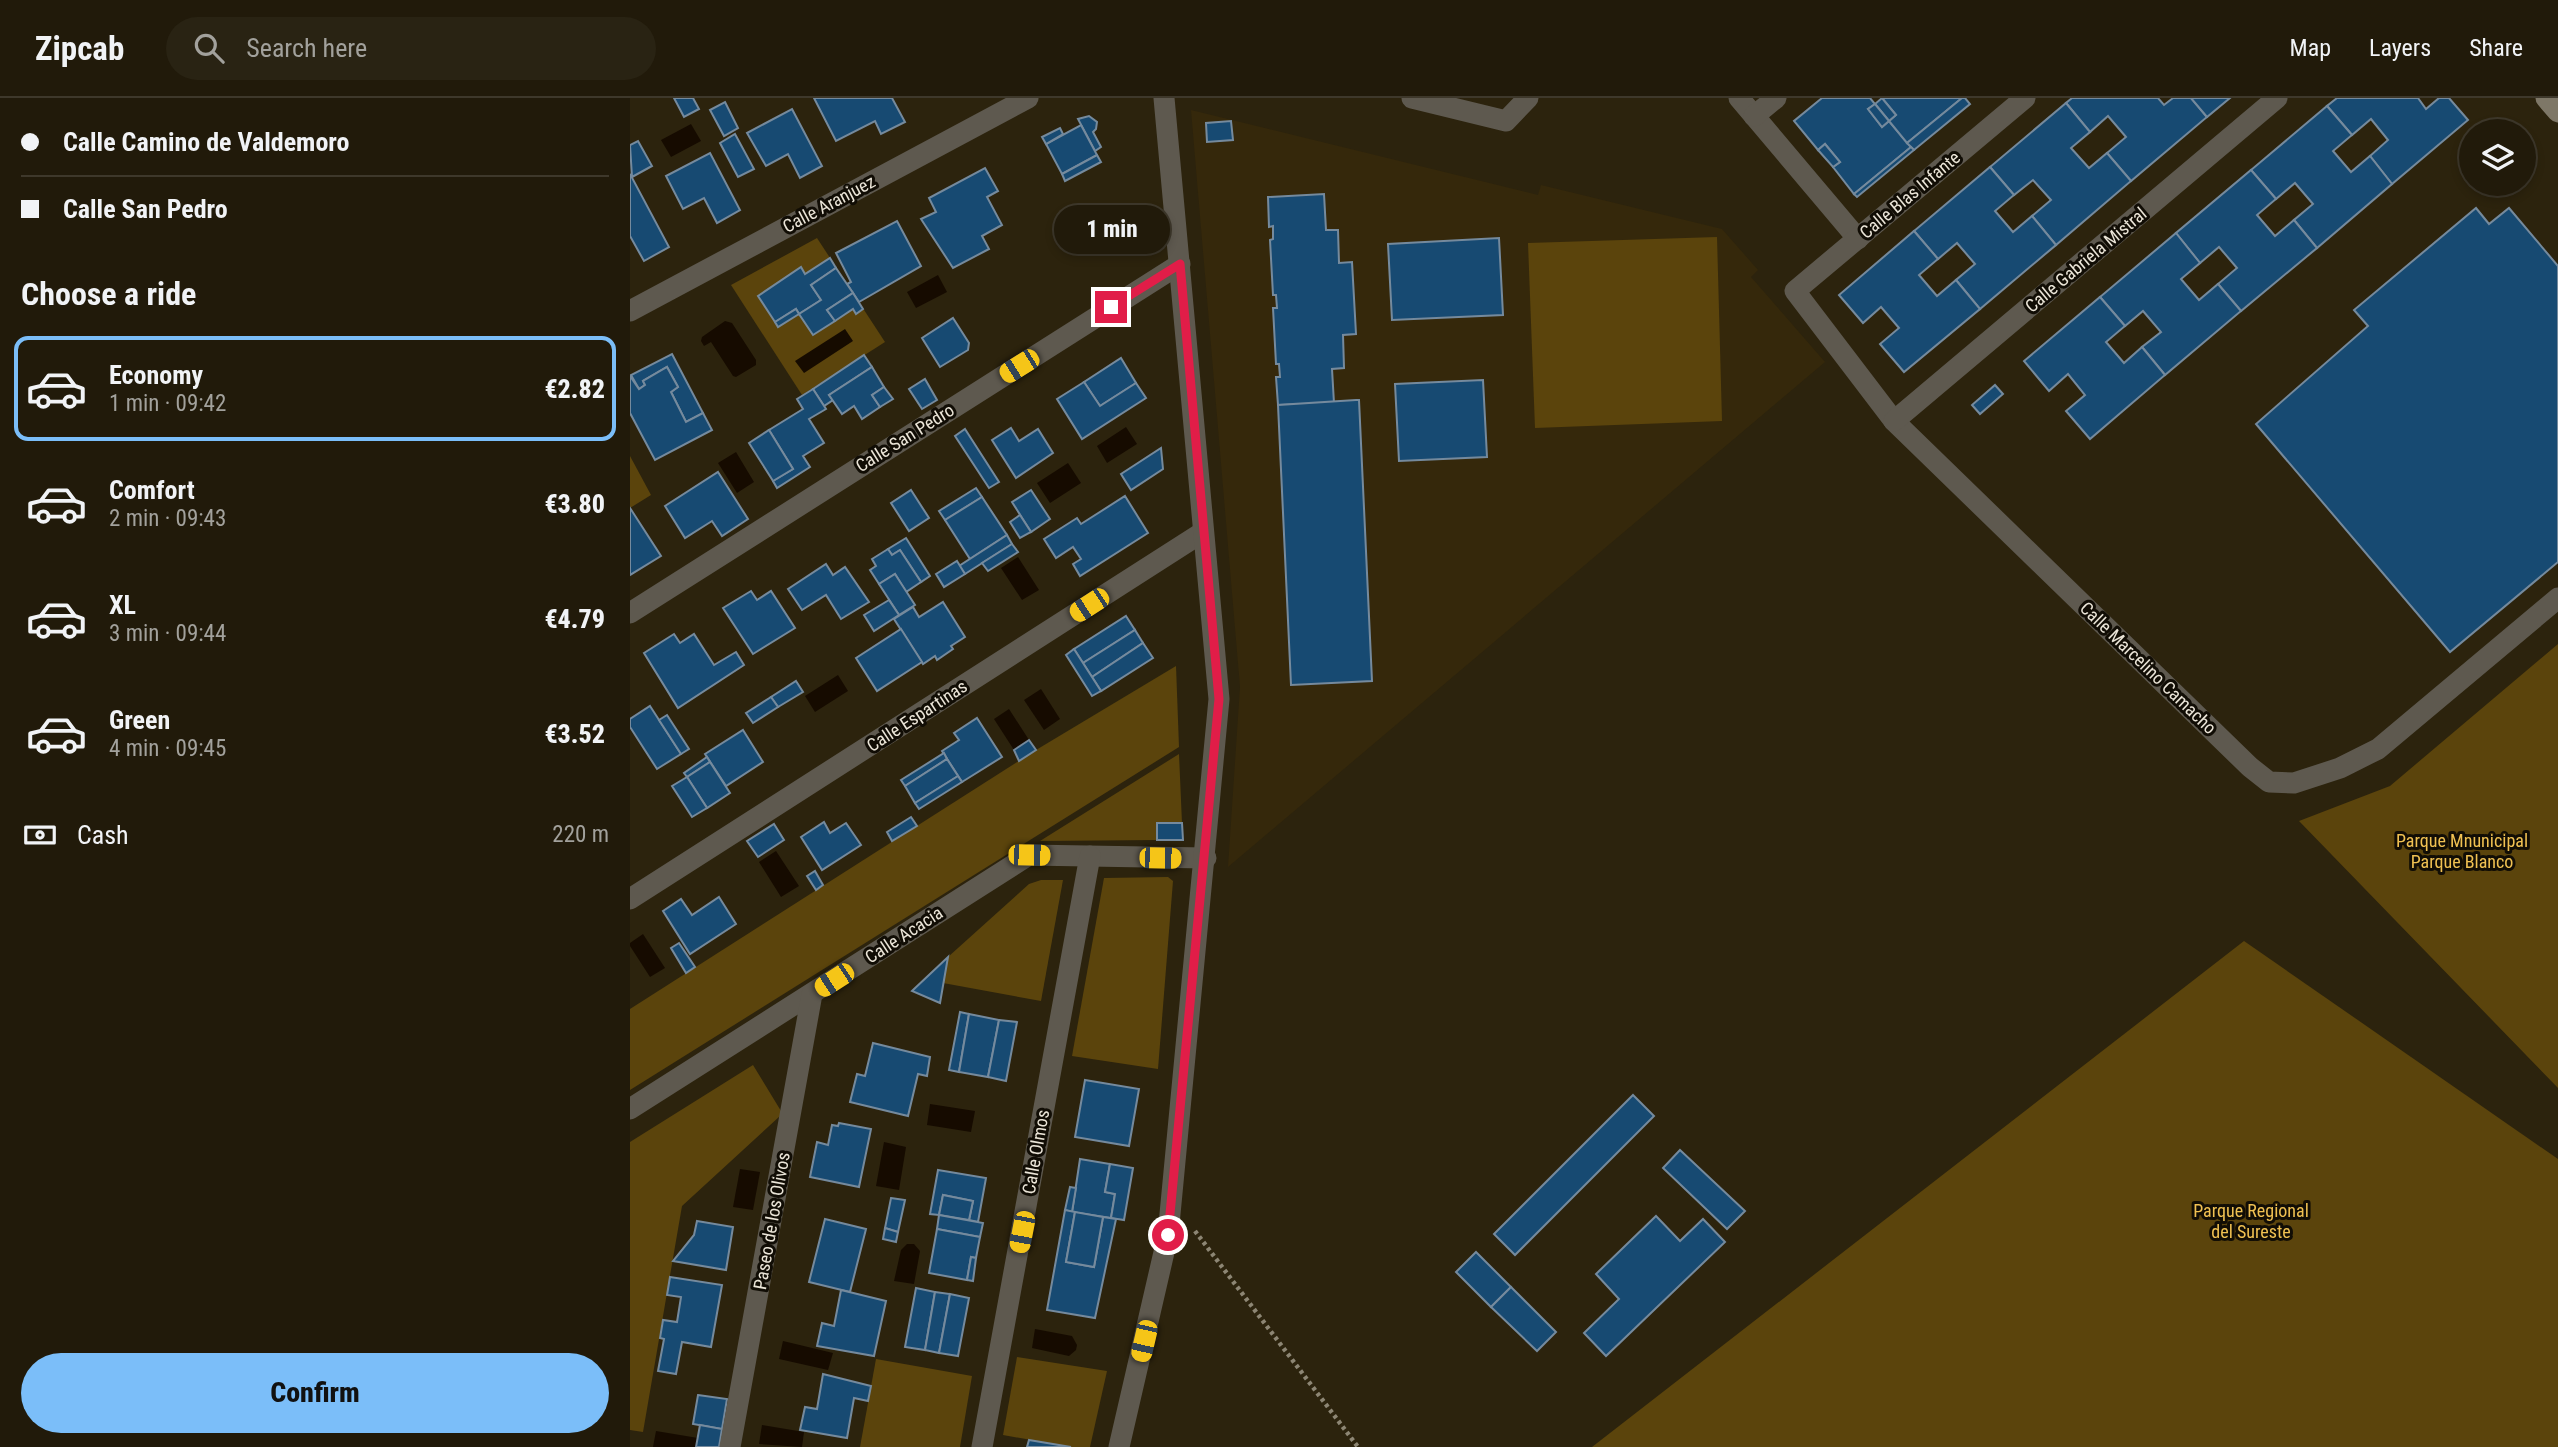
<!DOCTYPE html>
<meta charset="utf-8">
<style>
:root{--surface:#211a0a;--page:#292313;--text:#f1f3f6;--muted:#a2a19c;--line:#3e382b;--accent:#7bbef9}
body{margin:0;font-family:"Roboto Condensed",sans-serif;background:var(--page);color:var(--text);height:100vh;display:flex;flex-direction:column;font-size:26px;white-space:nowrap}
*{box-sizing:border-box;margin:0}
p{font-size:23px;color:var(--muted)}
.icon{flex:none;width:38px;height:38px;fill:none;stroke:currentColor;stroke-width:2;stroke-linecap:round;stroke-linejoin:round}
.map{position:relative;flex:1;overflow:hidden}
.side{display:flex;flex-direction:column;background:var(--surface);width:630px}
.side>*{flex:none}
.hud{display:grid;align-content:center;height:154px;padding:0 21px;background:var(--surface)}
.fabs{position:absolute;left:1829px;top:21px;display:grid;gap:14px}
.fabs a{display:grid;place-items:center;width:77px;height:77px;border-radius:50%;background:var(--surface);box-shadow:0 4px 10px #0003,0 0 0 2px var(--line);font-size:35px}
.end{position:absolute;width:32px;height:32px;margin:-16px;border:9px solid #e11d48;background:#fff;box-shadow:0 0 0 4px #fff}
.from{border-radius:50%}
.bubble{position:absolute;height:49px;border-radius:24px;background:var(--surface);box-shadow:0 4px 10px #0003,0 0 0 2px var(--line);font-size:23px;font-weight:800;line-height:49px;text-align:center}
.car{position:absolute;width:21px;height:42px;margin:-21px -10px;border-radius:9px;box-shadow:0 0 5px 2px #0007;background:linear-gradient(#f5c518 24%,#345 0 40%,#f5c518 0 76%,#345 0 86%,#f5c518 0)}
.hud b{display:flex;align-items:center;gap:24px;height:66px;font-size:26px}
.hud b+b{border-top:2px solid var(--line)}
.hud i{width:18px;height:18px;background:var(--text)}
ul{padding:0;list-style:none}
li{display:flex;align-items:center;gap:21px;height:105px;margin:0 14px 10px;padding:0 7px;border:4px solid transparent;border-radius:14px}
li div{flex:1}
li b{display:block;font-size:26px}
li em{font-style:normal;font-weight:800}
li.on{border-color:var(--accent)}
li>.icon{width:63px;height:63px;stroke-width:1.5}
h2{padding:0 21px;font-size:32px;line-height:84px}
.pay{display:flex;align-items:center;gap:18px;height:77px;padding:0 21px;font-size:26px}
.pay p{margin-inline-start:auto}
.action{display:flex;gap:14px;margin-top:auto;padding:14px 21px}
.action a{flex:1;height:80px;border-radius:42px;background:var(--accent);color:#111;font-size:28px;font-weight:800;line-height:80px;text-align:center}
header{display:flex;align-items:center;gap:42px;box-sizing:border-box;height:98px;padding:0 35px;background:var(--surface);border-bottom:2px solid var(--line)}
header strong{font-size:33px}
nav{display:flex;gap:38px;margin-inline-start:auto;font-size:24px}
.search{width:490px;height:63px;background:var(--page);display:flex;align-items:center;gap:18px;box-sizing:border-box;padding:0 24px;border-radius:38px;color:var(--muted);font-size:26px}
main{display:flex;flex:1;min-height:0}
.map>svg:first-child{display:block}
.built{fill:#35280b}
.green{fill:#5b440c}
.water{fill:#160b00}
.building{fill:#174a72;stroke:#758a9d;stroke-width:2}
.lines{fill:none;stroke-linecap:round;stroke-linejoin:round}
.path{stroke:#8d8674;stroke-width:4.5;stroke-dasharray:3.5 3.5;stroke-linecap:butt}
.street{stroke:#5e594f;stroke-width:21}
.secondary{stroke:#7e7767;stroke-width:21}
.route{stroke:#e11d48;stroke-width:9}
.labels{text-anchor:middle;stroke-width:6;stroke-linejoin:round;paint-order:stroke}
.street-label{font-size:18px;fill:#ebe5d8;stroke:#110d05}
.park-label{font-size:18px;fill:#f0c152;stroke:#110d05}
</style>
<header>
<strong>Zipcab</strong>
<div class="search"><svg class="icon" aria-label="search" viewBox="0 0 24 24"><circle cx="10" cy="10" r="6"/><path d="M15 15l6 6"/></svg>Search here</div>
<nav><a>Map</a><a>Layers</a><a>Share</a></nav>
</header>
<main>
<section class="side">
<div class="hud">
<b><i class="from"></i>Calle Camino de Valdemoro</b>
<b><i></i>Calle San Pedro</b>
</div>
<h2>Choose a ride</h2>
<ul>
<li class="on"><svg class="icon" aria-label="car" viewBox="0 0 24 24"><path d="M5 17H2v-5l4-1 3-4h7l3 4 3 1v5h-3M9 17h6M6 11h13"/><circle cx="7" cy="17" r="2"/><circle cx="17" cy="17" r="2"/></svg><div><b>Economy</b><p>1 min · 09:42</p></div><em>€2.82</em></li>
<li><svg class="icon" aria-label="car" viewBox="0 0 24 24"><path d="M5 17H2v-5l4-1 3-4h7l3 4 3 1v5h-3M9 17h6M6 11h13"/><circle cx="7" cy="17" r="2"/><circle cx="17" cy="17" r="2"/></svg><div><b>Comfort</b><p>2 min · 09:43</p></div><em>€3.80</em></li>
<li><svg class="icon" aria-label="car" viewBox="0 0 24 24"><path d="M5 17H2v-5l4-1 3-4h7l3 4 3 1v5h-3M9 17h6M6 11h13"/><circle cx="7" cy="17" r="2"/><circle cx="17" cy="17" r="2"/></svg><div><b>XL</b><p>3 min · 09:44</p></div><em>€4.79</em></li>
<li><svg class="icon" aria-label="car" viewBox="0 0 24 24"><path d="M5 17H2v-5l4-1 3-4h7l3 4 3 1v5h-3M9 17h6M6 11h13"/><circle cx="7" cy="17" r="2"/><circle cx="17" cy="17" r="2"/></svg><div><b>Green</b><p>4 min · 09:45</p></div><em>€3.52</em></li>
</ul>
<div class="pay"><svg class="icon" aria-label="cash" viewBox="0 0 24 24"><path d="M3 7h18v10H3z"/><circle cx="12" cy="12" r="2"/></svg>Cash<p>220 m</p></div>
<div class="action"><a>Confirm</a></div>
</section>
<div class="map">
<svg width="1928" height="1349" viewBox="0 0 1928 1349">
<rect width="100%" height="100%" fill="#2c230d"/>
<path class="built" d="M561 12 908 97 911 87 1092 131 1128 172 1121 179 1195 264 598 769 610 589Z"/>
<g class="green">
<path d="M1087 139 1092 323 905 330 898 145Z"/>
<path d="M187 140 255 244 172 297 101 187Z"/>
<path d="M0 358 21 397 0 410Z"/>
<path d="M1928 546V990L1669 723 1760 688Z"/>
<path d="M546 568 549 649 0 992V911L406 652Z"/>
<path d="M549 656 552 725H528L527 742 410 743Z"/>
<path d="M474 780 538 779 543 783 528 971 442 958Z"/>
<path d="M411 782H433L411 903 313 885 318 859 399 786Z"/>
<path d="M1614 843 1928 1061V1349H962Z"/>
<path d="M123 967 151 1013 150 1018 52 1108 13 1334 0 1332V1044Z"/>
<path d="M387 1259 477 1273 460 1349H441L373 1337Z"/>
<path d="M246 1261 342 1278 330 1349H230Z"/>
</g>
<g class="water">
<path d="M61 26 71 43 41 59 31 42Z"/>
<path d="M308 177 317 194 286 210 277 194Z"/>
<path d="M95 223 102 225 126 262V267L106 279 103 278 81 244 74 248 71 243 72 239Z"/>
<path d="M215 231 223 243 174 275 165 263Z"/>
<path d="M496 329 507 346 477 365 467 348Z"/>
<path d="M106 354 124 384 107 395 88 365Z"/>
<path d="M438 365 451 385 420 405 407 385Z"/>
<path d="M388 459 409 492 392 502 371 470Z"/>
<path d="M208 577 218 593 185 614 175 598Z"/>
<path d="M411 591 430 621 414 632 394 602Z"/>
<path d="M379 611 399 642 384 652 364 621Z"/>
<path d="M146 753 169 788 151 799 129 764Z"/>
<path d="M13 836 35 870 20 879 0 848V845Z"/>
<path d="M300 1006 345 1013 341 1034 297 1027Z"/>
<path d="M254 1044 276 1049 269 1092 246 1088Z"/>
<path d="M110 1071 130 1074 123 1112 103 1109Z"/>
<path d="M277 1146H284L290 1153 284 1186 264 1183 271 1152Z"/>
<path d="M405 1231 442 1238 447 1247 446 1252 439 1258 402 1250Z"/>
<path d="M153 1243 203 1255 198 1272 149 1261Z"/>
<path d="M132 1327 174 1334 172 1349 129 1346Z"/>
<path d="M26 1333 68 1340 66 1349H23Z"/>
</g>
<g class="building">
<path d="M44 0H63L69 11 54 19Z"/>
<path d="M184 0H262L275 24 251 36 245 23 206 43Z"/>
<path d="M1192 0H1240L1245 6 1238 11 1252 29 1259 23 1281 49 1224 96 1203 69 1210 64 1195 46 1188 52 1164 23Z"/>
<path d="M1252 0H1332L1277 45 1259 23 1266 17Z"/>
<path d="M1252 0 1266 17 1259 23 1245 6Z"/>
<path d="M1332 0H1335L1340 6 1284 52 1277 45Z"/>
<path d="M1442 0H1528L1534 7 1543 0H1561L1577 19 1501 83 1477 55 1496 39 1478 18 1460 34 1436 5Z"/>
<path d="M1561 0H1600L1577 19Z"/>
<path d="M1707 0H1788L1796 11 1809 0H1819L1838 22 1762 86 1740 58 1758 42 1741 21 1722 37 1697 8Z"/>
<path d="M95 4 108 30 94 38 80 12Z"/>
<path d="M1436 5 1460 34 1441 50 1459 70 1477 55 1501 83 1426 147 1402 118 1421 102 1403 82 1384 97 1360 69Z"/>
<path d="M1245 6 1259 23 1252 29 1238 11Z"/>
<path d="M1697 8 1722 37 1703 53 1721 74 1740 58 1762 86 1687 150 1664 122 1683 106 1665 85 1646 101 1621 72Z"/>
<path d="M162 11 192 68 170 80 158 56 136 68 117 35Z"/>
<path d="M459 18 467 24 466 31 463 34 471 49 465 53 448 21Z"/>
<path d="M601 23 603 42 577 44 576 25Z"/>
<path d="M451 27 467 57 432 76 416 46Z"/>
<path d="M430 30 433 36 416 46 412 39Z"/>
<path d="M105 36 124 71 108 79 90 45Z"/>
<path d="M8 43 22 68 2 79 0 47Z"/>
<path d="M1195 46 1210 64 1203 69 1188 52Z"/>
<path d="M1281 49 1284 52 1227 99 1224 96Z"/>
<path d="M80 55 110 112 87 125 74 100 53 111 36 78Z"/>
<path d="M467 57 471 64 435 83 432 76Z"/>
<path d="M1360 69 1384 97 1365 113 1383 134 1402 118 1426 147 1350 211 1326 182 1345 166 1327 145 1308 161 1284 133Z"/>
<path d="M355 70 368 93 357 99 372 127 352 138 359 151 323 170 291 121 306 114 299 100Z"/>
<path d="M1621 72 1646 101 1627 117 1645 138 1664 122 1687 150 1611 213 1588 186 1607 170 1589 149 1570 165 1546 135Z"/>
<path d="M0 76 39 149 14 163 0 138Z"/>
<path d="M694 96 696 132H708L709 165 722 164 726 236 713 237 714 270 702 271 704 305 648 307 646 279H650L649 266H646L643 210H647L646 197H643L640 142 643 141V128L639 129 638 99Z"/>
<path d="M1846 110 1859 126 1879 110 1928 168V464L1820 554 1626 326 1738 228 1724 212Z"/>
<path d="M267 123 291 168 229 204 217 186 221 184 206 155Z"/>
<path d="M1284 133 1308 161 1289 177 1307 198 1326 182 1350 211 1274 274 1250 246 1269 230 1251 209 1233 225 1209 197Z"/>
<path d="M1546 135 1570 165 1551 181 1569 202 1588 186 1611 213 1535 277 1512 249 1531 234 1513 213 1495 228 1470 199Z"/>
<path d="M869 140 873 217 762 222 758 146Z"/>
<path d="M200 160 206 170 181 187 191 202 169 216 166 211 145 224 128 198 171 169 175 176Z"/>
<path d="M206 170 223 195 197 212 205 223 183 237 169 216 191 202 181 187Z"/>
<path d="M223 195 233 211 226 216 223 211 205 223 197 212Z"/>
<path d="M1470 199 1495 228 1476 244 1494 265 1512 249 1535 277 1460 341 1436 313 1455 297 1438 276 1419 293 1394 263Z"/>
<path d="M166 211 169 216 148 229 145 224Z"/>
<path d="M323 220 339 245 338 252 310 269 292 240Z"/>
<path d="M42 256 73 315 56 324 41 294 48 289 37 269 13 283 15 287 9 291 1 277Z"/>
<path d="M234 257 242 269 199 297 203 302 194 308 183 291Z"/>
<path d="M491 260 506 285 470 308 454 284Z"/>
<path d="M37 269 48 289 41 294 56 324 73 315 82 332 25 362 0 315V278L9 291 15 287 13 283Z"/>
<path d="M242 269 254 289 242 297 250 309 232 321 224 308 212 316 199 297Z"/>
<path d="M295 281 307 302 292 311 279 291Z"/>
<path d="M853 282 857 359 769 363 765 286Z"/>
<path d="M454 284 470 308 506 285 516 300 452 341 427 301Z"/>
<path d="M1365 287 1373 296 1350 316 1342 307Z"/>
<path d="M254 289 263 301 250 309 242 297Z"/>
<path d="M183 291 196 311 179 321 194 345 173 358 180 369 147 390 143 383 163 371 139 332 173 311 167 301Z"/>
<path d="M726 302H729L742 583 661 587 648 307Z"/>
<path d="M381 330 389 343 408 331 423 355 386 380 362 342Z"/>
<path d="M335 331 369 384 359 390 325 338Z"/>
<path d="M139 332 163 371 143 383 119 345Z"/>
<path d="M531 350 533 371 501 392 491 376Z"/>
<path d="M88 374 118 421 92 438 82 423 55 440 35 408Z"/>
<path d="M346 390 352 399 315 422 309 413Z"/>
<path d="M281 392 299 420 279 433 261 405Z"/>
<path d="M401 392 420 421 401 434 382 404Z"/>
<path d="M495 398 518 435 450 478 443 466 451 461 443 449 426 460 414 441 447 420 451 426Z"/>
<path d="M352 399 377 437 340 461 315 422Z"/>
<path d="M0 410 31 458 0 477Z"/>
<path d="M390 417 401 434 390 440 380 424Z"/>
<path d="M377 437 382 446 335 476 329 468Z"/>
<path d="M276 440 300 478 291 484 270 452 262 457 258 451Z"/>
<path d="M382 446 388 454 358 473 352 465Z"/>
<path d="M258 451 262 457 270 452 291 484 276 494 265 476 249 486 240 472 246 468 242 461Z"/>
<path d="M327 463 335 476 314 489 306 476Z"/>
<path d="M196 466 203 477 215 469 239 504 211 521 196 497 172 512 158 491Z"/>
<path d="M265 476 285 507 269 517 249 486Z"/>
<path d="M121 493 127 502 141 493 165 530 123 556 93 510Z"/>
<path d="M259 502 269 517 244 533 234 517Z"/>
<path d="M313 504 335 539 321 548 323 551 307 562 305 558 293 566 264 521 283 509 289 519Z"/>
<path d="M496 518 505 532 453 565 444 551Z"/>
<path d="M271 531 292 564 247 593 226 560Z"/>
<path d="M505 532 513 545 462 579 453 565Z"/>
<path d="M44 536 50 545 64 536 84 567 106 554 114 567 48 610 14 555Z"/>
<path d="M513 545 523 560 471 593 462 579Z"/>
<path d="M444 551 471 593 462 598 436 557Z"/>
<path d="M166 583 173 594 148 609 141 599Z"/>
<path d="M141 599 148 609 123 625 116 615Z"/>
<path d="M20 608 51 656 27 671 0 629V621Z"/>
<path d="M37 617 59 651 51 656 29 622Z"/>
<path d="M347 620 372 659 332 684 312 653 329 642 324 635Z"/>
<path d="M113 632 133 664 96 688 75 656Z"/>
<path d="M399 642 406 652 389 663 384 652Z"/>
<path d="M314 655 317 661 275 688 271 682Z"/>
<path d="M77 659 80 664 57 679 54 675Z"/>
<path d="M317 661 328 678 285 705 275 688Z"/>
<path d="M80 664 100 695 77 710 57 679Z"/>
<path d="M328 678 332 684 289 711 285 705Z"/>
<path d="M57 679 77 710 62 719 42 688Z"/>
<path d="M281 719 287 728 262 743 257 734Z"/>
<path d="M194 724 200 735 216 725 231 747 192 772 171 739Z"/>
<path d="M527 725H552L553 742H527Z"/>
<path d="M144 726 154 742 128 759 117 743Z"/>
<path d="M185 773 193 787 186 792 177 778Z"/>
<path d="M89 799 106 826 60 856 33 813 51 801 62 817Z"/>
<path d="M49 845 65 869 56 875 41 850Z"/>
<path d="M318 859 310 905 282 893Z"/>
<path d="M330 914 339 916 329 974 319 972Z"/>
<path d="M339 916 369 922 358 979 329 974Z"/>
<path d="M369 922 387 924 376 983 358 979Z"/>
<path d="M243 945 300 959 297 978 288 976 278 1018 220 1004 227 976 235 978Z"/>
<path d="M455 982 509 991 499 1048 445 1039Z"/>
<path d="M1003 997 1024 1018 885 1157 864 1136Z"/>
<path d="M209 1025 241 1031 229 1089 180 1079 187 1044 198 1047 202 1027 208 1028Z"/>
<path d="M1050 1052 1115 1113 1097 1131 1033 1070Z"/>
<path d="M450 1061 480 1066 475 1094 485 1096 481 1120 442 1114Z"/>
<path d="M480 1066 503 1070 494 1122 481 1120 485 1096 475 1094Z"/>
<path d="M308 1072 356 1080 348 1124 339 1122 343 1103 313 1097 309 1117 300 1116Z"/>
<path d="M440 1089 446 1090 442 1114 435 1112Z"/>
<path d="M313 1097 343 1103 339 1122 309 1117Z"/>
<path d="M261 1100 275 1102 268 1134 255 1130Z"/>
<path d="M435 1112 445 1114 436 1164 464 1169 473 1119 486 1121 465 1220 417 1212Z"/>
<path d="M445 1114 473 1119 464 1169 436 1164Z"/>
<path d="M309 1117 353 1125 350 1139 307 1131Z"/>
<path d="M1026 1118 1050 1143 1073 1121 1095 1144 976 1258 954 1235 989 1201 966 1176Z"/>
<path d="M195 1121 236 1131 220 1194 179 1184Z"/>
<path d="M67 1123 103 1129 96 1172 43 1163 64 1137Z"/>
<path d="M255 1130 268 1134 266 1144 253 1141Z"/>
<path d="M307 1131 350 1139 346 1160 341 1159 337 1182 299 1175Z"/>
<path d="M846 1154 881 1189 861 1209 826 1174Z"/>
<path d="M341 1159 346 1160 343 1183 337 1182Z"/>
<path d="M40 1179 92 1187 81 1249 52 1244 46 1276 28 1273 34 1241 30 1240 33 1222 47 1224 51 1199 37 1197Z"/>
<path d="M881 1189 926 1234 907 1253 861 1209Z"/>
<path d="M286 1190 305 1194 295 1252 275 1249Z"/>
<path d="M211 1192 256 1203 244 1258 187 1248 192 1225 204 1228Z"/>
<path d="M305 1194 320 1196 309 1255 295 1252Z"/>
<path d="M320 1196 339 1200 328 1258 309 1255Z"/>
<path d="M193 1276 241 1288 238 1303 224 1300 217 1340 170 1332 175 1309 187 1311Z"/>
<path d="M68 1297 97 1301 92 1331 63 1326Z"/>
<path d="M70 1327 92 1331 89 1349H66Z"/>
<path d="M399 1342 441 1349H397Z"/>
</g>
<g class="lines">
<path class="path" d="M565 1133 728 1349"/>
<g class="street">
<path d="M782 0 876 23 898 0"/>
<path d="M1109 0 1228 141"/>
<path d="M1395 0 1165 193 1264 323 1620 669 1639 684 1664 685 1710 670 1748 651 1928 500"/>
<path d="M1124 18 1146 0"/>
<path d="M0 213 398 0"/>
<path d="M1264 323 1647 0"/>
<path d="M0 515 550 166"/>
<path d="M0 801 573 434"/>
<path d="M0 1011 399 757 576 760"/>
<path d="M100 1349 182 896"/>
<path d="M352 1349 460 758"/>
<path d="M489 1349 538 1137 589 601 534 0"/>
</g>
<path class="secondary" d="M1916 0 1928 14"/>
</g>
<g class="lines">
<path class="route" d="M481 209 550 166 589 601 538 1137"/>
</g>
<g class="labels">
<g class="street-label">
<text transform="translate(1280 97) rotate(-40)" y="6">Calle Blas Infante</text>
<text transform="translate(199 106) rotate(-28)" y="6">Calle Aranjuez</text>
<text transform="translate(1456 162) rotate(-40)" y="6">Calle Gabriela Mistral</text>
<text transform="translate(275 340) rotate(-32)" y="6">Calle San Pedro</text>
<text transform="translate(1518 570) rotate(44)" y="6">Calle Marcelino Camacho</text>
<text transform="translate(287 618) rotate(-33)" y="6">Calle Espartinas</text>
<text transform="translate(274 837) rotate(-33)" y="6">Calle Acacia</text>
<text transform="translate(406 1054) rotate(-80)" y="6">Calle Olmos</text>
<text transform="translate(142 1123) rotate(-80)" y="6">Paseo de los Olivos</text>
</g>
<g class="park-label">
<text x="1832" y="749">Parque Mnunicipal<tspan x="1832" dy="21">Parque Blanco</tspan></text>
<text x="1621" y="1119">Parque Regional<tspan x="1621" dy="21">del Sureste</tspan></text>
</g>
</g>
</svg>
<div class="fabs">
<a><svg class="icon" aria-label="layers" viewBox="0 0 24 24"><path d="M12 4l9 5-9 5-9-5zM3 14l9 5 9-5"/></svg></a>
</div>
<i class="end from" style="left:538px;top:1137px"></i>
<i class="end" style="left:481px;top:209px"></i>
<div class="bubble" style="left:424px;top:107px;width:116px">1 min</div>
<i class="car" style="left:389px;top:268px;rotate:238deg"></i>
<i class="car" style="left:459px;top:507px;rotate:237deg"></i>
<i class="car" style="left:399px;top:757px;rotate:91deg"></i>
<i class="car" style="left:530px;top:760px;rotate:91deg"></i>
<i class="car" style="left:204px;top:882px;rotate:237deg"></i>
<i class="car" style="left:392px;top:1134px;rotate:191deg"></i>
<i class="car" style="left:514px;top:1243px;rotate:193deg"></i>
</div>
</main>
